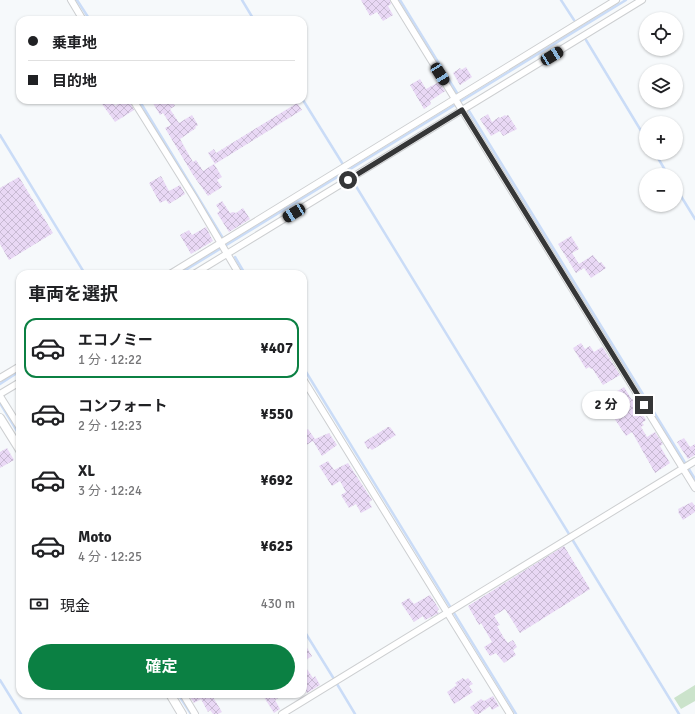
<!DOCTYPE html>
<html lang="ja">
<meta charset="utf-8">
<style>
:root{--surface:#fff;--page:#f6f6f6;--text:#202124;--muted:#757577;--line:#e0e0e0;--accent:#0b8043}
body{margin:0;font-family:Signika,"Noto Sans JP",sans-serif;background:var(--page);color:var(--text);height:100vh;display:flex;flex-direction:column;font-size:15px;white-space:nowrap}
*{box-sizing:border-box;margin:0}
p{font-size:13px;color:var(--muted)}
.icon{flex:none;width:22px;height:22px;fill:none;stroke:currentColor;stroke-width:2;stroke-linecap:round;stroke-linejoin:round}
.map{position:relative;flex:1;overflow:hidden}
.details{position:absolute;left:16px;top:270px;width:291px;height:428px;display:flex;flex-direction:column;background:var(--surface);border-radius:12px;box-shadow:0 1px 3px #0004}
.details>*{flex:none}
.banner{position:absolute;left:16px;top:16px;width:291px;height:88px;border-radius:12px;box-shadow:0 1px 3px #0004;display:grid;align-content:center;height:88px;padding:0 12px;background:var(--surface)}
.controls{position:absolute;left:639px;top:12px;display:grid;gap:8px}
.controls a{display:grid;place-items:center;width:44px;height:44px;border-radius:50%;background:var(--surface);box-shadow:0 1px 3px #0004;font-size:20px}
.end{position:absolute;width:18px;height:18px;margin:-9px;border:5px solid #353637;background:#fff;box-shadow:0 0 0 2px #fff}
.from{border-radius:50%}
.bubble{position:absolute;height:28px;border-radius:14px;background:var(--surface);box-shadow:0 1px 3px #0004;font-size:13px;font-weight:700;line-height:28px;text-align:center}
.car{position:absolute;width:12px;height:24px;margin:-12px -6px;border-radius:5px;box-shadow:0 0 3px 1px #0007;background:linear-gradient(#222 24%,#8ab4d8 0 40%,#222 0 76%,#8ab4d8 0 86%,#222 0)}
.banner b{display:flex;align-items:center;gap:14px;height:38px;font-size:15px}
.banner b+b{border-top:1px solid var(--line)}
.banner i{width:10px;height:10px;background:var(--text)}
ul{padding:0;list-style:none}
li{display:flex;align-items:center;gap:12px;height:60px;margin:0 8px 6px;padding:0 4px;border:2px solid transparent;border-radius:12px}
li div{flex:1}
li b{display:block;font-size:15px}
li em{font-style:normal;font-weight:700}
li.on{border-color:var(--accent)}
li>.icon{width:36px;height:36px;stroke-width:1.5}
h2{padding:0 12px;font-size:18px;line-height:48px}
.pay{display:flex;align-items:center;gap:10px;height:44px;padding:0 12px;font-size:15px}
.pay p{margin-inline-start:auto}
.action{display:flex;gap:8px;margin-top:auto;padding:8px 12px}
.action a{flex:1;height:46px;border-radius:24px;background:var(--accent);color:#fff;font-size:16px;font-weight:700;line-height:46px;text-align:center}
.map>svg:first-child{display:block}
.grass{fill:#cbe3cb}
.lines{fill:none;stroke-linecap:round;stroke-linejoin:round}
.stream{stroke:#cadcf7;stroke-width:2.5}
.building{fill:url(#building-cross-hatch)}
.minor-casing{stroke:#cdcfd1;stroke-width:8}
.tertiary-casing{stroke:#cdcfd1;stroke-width:10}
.minor{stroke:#fff;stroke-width:6}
.tertiary{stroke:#fff;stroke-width:8}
.route{stroke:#353637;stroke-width:5}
</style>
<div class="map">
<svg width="695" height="714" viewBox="0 0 695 714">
<defs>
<pattern id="building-cross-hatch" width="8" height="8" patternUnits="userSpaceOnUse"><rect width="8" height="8" fill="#e9d8f5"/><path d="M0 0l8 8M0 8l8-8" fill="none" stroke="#c8bad3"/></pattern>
</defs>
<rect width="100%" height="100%" fill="#f6f9fb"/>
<path class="grass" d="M695 685V701L681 709 674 698Z"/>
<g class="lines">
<g class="stream">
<path d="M77 0 90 20"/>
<path d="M242 0 254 20"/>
<path d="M400 0 457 93"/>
<path d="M561 0 574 20"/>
<path d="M586 40 646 139"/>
<path d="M139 100 224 240"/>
<path d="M303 100 344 166"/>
<path d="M469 111 695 479"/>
<path d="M0 135 85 274"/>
<path d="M655 153 668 175"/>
<path d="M354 183 569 534"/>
<path d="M676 188 695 219"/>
<path d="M235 257 245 274"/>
<path d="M179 274 626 0"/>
<path d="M303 367 516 714"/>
<path d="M0 384 20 371"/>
<path d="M0 403 20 436"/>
<path d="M572 539 679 714"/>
<path d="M303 629 334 679"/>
<path d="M0 680 21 714"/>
<path d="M337 684 355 714"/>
<path d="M178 694 191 714"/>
</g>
</g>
<g class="building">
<path d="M361 0H390L391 4 388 6 393 15 383 21 377 12 370 16Z"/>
<path d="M466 67 472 77 460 85 453 73 460 68 461 70Z"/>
<path d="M420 79 426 89 439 82 445 91 430 101 431 104 424 109 410 85Z"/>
<path d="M108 100H112L115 106 124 100H129L134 110 115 122 102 104Z"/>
<path d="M151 100H172L175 106 170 109 179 123 192 115 198 125 195 127 196 128 180 139 193 162 196 160 203 171 214 164 222 177 217 180 222 187 208 196 193 175 165 128 171 125 163 113 160 115Z"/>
<path d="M297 103 302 110 215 164 208 153 214 149 216 153Z"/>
<path d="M488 114 492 122 499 117 500 118 505 115 506 116 508 115 517 129 503 136 500 131 491 136 480 119Z"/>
<path d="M161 176 169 191 180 185 185 194 169 204 166 200 160 203 149 183Z"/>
<path d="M19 177 53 233 9 260 0 244V188Z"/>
<path d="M222 201 230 213 233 212 236 213 243 208 250 219 229 232 217 213 220 211 216 205Z"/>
<path d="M206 227 213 241 191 254 180 235 189 230 192 235Z"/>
<path d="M571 236 579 249 572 253 579 264 593 255 599 263 601 262 606 268 591 278 584 268 576 273 558 244Z"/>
<path d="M581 343 585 349 590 346 594 352 602 347 603 348 620 375 603 385 592 368 591 369 589 367 586 369 573 348Z"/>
<path d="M624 387 632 400 633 399 646 420 642 423 644 425 641 427 647 437 655 432 663 444 660 446 670 463 655 473 632 432 626 436 604 403 616 396 614 393Z"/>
<path d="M388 427H390L396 435 372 450 370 448 368 449 364 442Z"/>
<path d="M308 429 315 439 329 433 337 445 322 456 313 441 303 447V432Z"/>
<path d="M684 438 690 447 695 444V455L688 459 677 442Z"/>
<path d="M7 448 14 460 0 468V452Z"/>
<path d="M328 461 334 470 348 463 372 500 369 502 372 507 361 513 356 504 349 508 341 495 346 492 340 481 332 486 319 466Z"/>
<path d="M692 502 695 506V512L683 520 678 512 679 511 678 509Z"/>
<path d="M564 546 590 589 520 633 505 609 494 616 500 625 497 626 504 638 508 643 513 640 517 647 513 650 516 655 504 663 496 653 490 656 484 647 492 642 481 623 479 625 468 606Z"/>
<path d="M430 595 439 609 437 611 439 613 425 620 423 616 414 622 401 603 409 598 414 604Z"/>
<path d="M303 641 312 656 303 662Z"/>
<path d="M303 663 313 678 315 676 320 685 307 693 305 690 303 692Z"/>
<path d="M463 678 465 680 468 678 473 684 469 686 473 692 454 704 447 692 457 685 455 683Z"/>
<path d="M188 694H211L222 712 218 714H213L210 710 208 712 201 699 194 703Z"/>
<path d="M262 694H285L275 700 280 709 274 713Z"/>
<path d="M493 696 499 706 492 710 490 706 479 714H475L470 707 481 699 484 701Z"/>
</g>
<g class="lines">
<defs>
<g id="minor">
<path d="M71 0 83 20"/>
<path d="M394 0 695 488"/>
<path d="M133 100 193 196 239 274"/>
<path d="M170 274 616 0"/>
<path d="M194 274 642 0"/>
<path d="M0 378 20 366"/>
<path d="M303 379 510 714"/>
<path d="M0 394 20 382"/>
<path d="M0 396 20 428"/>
<path d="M183 694 195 714"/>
<path d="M282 714 695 461"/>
</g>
<g id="tertiary">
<path d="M0 418 20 450"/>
<path d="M170 694 182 714"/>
</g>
</defs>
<use href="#minor" class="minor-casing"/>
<use href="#tertiary" class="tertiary-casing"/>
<use href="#minor" class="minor"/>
<use href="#tertiary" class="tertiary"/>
</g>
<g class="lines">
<path class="route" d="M348 180 462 110 644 405"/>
</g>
</svg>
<div class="controls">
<a><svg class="icon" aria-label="locate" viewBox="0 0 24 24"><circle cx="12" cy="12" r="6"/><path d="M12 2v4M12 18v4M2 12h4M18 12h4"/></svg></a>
<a><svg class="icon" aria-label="layers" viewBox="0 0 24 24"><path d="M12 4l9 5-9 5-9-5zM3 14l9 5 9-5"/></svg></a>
<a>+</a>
<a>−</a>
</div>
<i class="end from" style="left:348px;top:180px"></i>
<i class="end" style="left:644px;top:405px"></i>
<div class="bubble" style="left:582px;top:391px;width:48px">2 分</div>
<i class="car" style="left:552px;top:56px;rotate:59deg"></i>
<i class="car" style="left:440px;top:74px;rotate:148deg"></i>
<i class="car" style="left:294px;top:213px;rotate:239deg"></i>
<div class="banner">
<b><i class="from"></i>乗車地</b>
<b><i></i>目的地</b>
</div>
<section class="details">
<h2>車両を選択</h2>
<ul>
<li class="on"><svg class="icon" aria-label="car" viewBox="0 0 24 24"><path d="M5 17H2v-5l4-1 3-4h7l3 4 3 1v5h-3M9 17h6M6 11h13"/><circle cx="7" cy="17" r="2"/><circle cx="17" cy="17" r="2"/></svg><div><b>エコノミー</b><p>1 分 · 12:22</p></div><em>¥407</em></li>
<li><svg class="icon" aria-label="car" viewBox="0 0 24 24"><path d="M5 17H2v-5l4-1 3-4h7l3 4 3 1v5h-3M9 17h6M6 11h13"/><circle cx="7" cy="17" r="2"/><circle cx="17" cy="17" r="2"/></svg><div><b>コンフォート</b><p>2 分 · 12:23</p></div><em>¥550</em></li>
<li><svg class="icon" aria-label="car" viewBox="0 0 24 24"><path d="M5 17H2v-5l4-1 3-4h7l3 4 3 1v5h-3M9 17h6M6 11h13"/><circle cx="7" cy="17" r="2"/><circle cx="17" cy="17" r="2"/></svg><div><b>XL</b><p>3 分 · 12:24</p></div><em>¥692</em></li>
<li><svg class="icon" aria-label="car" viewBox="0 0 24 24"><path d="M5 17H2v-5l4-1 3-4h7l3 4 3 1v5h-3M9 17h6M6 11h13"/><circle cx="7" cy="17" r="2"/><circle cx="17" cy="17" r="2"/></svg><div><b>Moto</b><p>4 分 · 12:25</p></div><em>¥625</em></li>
</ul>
<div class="pay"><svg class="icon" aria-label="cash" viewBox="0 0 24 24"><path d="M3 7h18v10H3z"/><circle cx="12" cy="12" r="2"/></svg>現金<p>430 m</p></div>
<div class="action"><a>確定</a></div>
</section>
</div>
